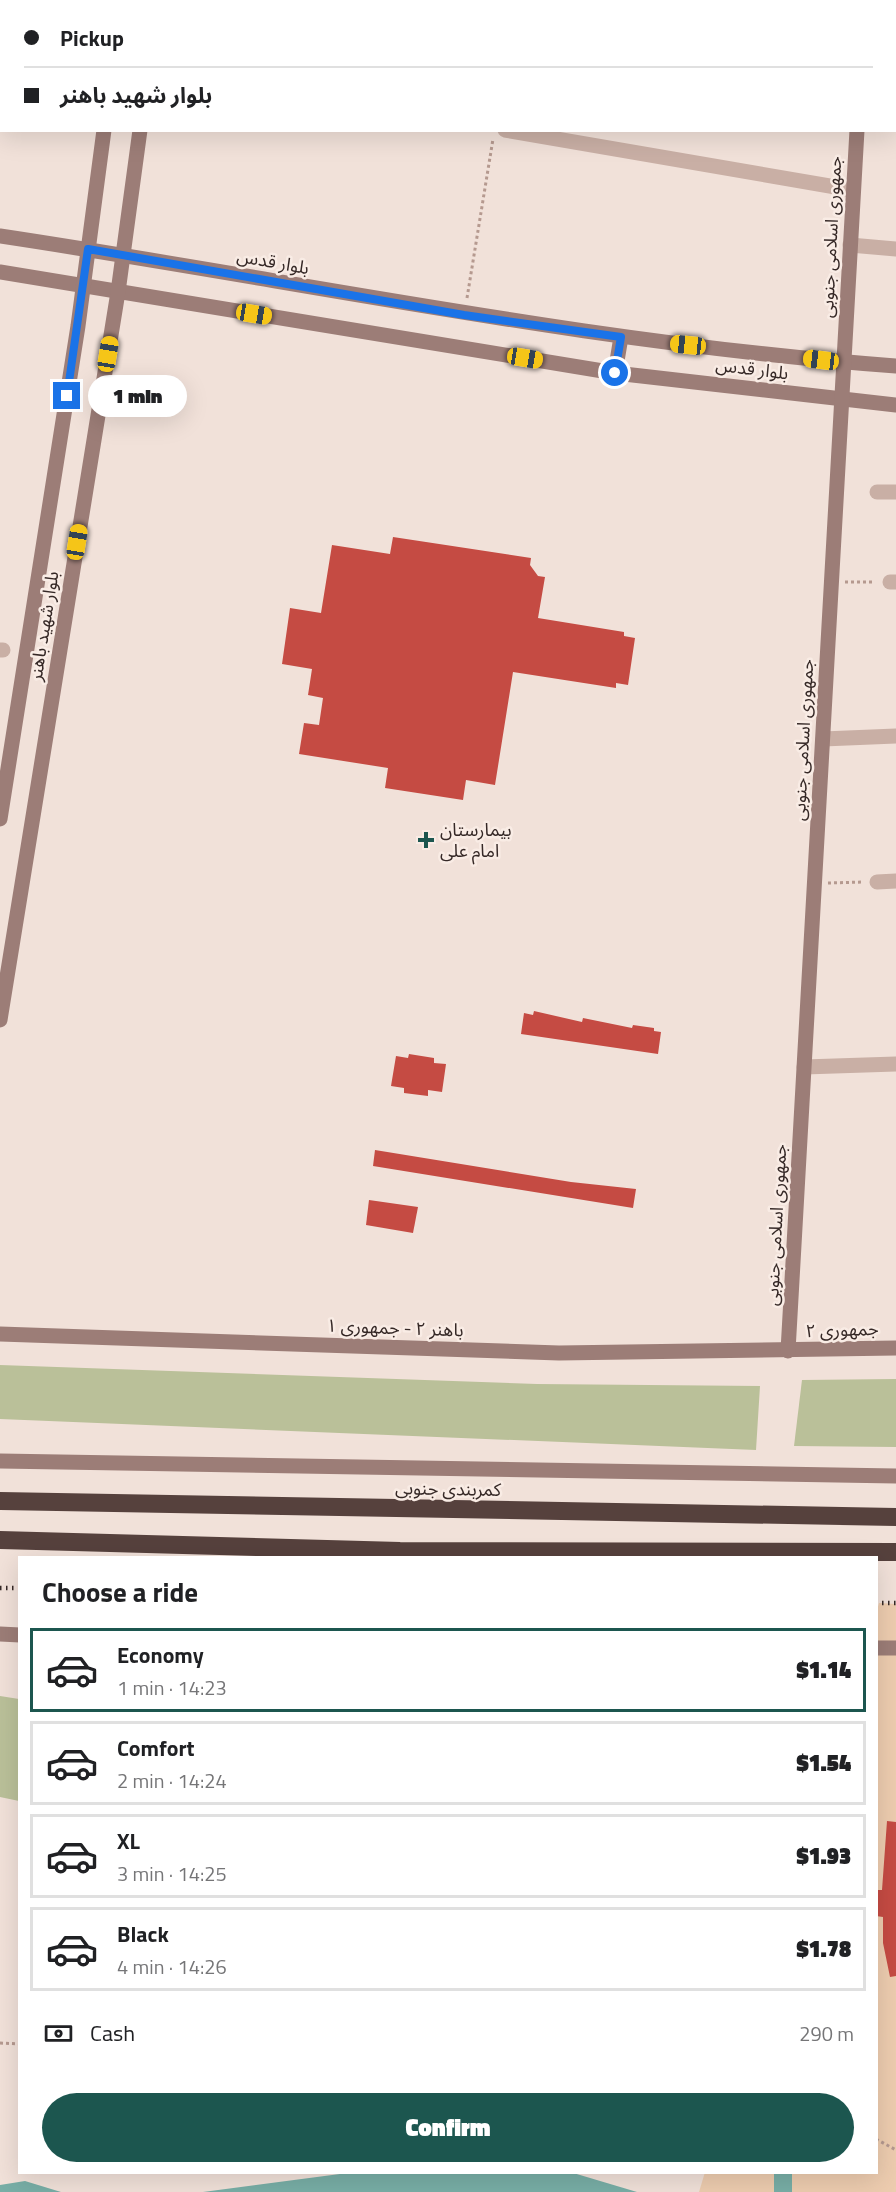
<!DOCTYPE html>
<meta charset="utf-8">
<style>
:root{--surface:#fff;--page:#f2f2f2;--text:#202124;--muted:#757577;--line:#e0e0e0;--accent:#1c564f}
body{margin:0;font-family:"Titillium Web","Noto Sans Arabic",sans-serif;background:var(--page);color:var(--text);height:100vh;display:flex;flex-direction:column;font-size:22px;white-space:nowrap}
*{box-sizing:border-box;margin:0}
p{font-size:20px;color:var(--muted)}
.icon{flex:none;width:33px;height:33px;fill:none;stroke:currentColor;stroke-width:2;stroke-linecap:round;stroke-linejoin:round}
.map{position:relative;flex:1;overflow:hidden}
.side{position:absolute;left:18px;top:1556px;width:860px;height:618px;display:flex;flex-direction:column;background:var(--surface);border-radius:0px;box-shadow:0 6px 24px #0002}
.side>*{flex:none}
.banner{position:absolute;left:0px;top:0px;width:897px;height:132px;box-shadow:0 6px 24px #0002;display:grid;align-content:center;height:132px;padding:0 24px;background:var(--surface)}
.end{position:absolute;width:27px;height:27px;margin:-14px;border:8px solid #1a73e8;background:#fff;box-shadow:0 0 0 3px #fff}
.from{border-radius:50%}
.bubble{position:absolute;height:42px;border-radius:21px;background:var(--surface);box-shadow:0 6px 24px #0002;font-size:20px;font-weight:800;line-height:42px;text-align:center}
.car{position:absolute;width:18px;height:36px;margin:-18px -9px;border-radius:8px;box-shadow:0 0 4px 2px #0007;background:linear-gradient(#f5c518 24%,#345 0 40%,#f5c518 0 76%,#345 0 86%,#f5c518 0)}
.banner b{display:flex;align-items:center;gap:21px;height:57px;font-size:22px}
.banner b+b{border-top:2px solid var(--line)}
.banner i{width:15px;height:15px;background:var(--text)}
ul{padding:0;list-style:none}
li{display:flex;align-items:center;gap:18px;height:84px;margin:0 12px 9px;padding:0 12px;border:3px solid var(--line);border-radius:0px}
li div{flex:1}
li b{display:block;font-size:22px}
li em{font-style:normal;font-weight:800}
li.active{border-color:var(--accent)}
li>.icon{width:54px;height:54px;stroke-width:1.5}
h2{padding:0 24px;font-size:27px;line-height:72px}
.pay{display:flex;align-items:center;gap:15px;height:66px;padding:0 24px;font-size:22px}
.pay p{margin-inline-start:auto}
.primary-button{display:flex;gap:12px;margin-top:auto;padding:12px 24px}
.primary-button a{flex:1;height:69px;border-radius:36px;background:var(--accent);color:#fff;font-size:24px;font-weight:800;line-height:69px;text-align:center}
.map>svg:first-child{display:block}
.green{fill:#bac099}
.sand{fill:#edccaf}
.water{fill:#78aea6}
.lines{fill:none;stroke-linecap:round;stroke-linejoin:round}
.canal{stroke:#78aea6;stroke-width:18}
.building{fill:#c54b43}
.path{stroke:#b5998f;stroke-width:3;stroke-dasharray:3 3;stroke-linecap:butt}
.street{stroke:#c9afa5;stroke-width:15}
.secondary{stroke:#9c7d77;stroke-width:15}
.highway{stroke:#56413d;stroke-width:18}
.rail{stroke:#352826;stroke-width:4.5;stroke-dasharray:1.5 4.5;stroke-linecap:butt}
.route{stroke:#1a73e8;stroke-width:8}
.poi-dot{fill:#1c564f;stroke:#f9ece5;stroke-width:2}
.labels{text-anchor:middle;stroke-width:5;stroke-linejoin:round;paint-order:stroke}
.street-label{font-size:18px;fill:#352826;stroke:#f9ece5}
.poi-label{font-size:18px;fill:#352826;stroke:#f9ece5;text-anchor:start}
</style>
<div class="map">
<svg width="896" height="2192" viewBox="0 0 896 2192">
<rect width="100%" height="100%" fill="#f1e1d9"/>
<g class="green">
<path d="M0 1365 537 1384 760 1386 756 1450 0 1419Z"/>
<path d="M896 1379V1447L794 1446 802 1380Z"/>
<path d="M0 1696 19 1699V1801L0 1797Z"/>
</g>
<path class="sand" d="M879 1603 896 1604V2192H699L705 2172H876V1614Z"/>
<g class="water">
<path d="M355 2172H570L637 2192H203Z"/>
<path d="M25 2181 61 2192H0V2185Z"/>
</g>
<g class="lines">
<path class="canal" d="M783 2192V2172"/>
</g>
<g class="building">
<path d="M393 537 531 558 530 565 538 576 545 577 538 618 624 632V636L635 638 628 685 616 683V688L513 672 495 785 466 780 463 800 385 788 388 768 299 754 304 723 319 725 323 698 308 695 312 669 282 664 290 608 321 613 332 545 390 554Z"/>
<path d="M534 1011 582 1022 583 1018 632 1028 633 1025 654 1028V1031L661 1032 658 1054 521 1034 524 1013 533 1015Z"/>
<path d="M409 1054 434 1058V1063L446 1064 442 1092 428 1090V1096L404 1093V1088L391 1086 396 1056 408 1058Z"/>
<path d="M375 1150 571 1182 636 1189 633 1208 373 1166Z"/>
<path d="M369 1200 418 1207 413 1233 366 1225Z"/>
<path d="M887 1821 896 1822V1976L890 1977 883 1943V1917L876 1916V1890H882Z"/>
</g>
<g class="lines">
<g class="path">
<path d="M467 298 493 139"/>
<path d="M845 582H875"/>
<path d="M828 883 864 882"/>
<path d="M0 2043 20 2044"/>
<path d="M876 2139 896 2150"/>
</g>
<g class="street">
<path d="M791 0 799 2"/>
<path d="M513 2V0"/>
<path d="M505 130 853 190"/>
<path d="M850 245 896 249"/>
<path d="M877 492H896"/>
<path d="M890 582H896"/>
<path d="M0 650H3"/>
<path d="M823 739 896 736"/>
<path d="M877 882 896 881"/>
<path d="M804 1067 896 1064"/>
</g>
<g class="secondary">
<path d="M121 2V0"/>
<path d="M157 2 158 0"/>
<path d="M864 2V0"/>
<path d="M0 236C299 281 594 344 896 366"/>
<path d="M0 272 615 373 896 405"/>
<path d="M615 373 621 337"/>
<path d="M0 819 78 326 104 130"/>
<path d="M0 1020 118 292 140 130"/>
<path d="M0 1334 559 1353 896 1348"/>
<path d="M788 1351 857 130"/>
<path d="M0 1461 896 1476"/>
<path d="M0 1634 20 1635"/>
<path d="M876 1648H896"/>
</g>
<g class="highway">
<path d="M0 1501 896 1517"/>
<path d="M0 1540 400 1551 896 1552"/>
</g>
<g class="rail">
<path d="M0 1588H20"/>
<path d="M876 1603H896"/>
</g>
</g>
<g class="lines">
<path class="route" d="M67 396 88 249 464 315 621 337 615 373"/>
</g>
<path class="poi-dot" d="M423 831h6v6h6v6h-6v6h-6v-6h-6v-6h6z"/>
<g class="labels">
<g class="street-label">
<text transform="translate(831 237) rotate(-87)" y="6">جمهوری اسلامی جنوبی</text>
<text transform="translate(273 262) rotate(10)" y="6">بلوار قدس</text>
<text transform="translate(752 369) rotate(7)" y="6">بلوار قدس</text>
<text transform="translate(44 626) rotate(-81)" y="6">بلوار شهید باهنر</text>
<text transform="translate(803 740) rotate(-87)" y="6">جمهوری اسلامی جنوبی</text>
<text transform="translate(776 1225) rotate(-87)" y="6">جمهوری اسلامی جنوبی</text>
<text transform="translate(395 1328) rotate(2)" y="6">باهنر ۲ - جمهوری ۱</text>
<text transform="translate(842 1330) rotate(-2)" y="6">جمهوری ۲</text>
<text transform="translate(448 1489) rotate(1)" y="6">کمربندی جنوبی</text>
</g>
<g class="poi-label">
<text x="440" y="836">بیمارستان<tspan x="440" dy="21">امام علی</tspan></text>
</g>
</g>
</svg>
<i class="end from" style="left:615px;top:373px"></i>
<i class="end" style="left:67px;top:396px"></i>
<div class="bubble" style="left:88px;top:375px;width:99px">1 min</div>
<i class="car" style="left:254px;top:314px;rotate:99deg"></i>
<i class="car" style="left:688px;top:345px;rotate:276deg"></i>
<i class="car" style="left:108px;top:354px;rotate:9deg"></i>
<i class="car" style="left:525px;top:358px;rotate:99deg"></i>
<i class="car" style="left:821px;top:360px;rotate:277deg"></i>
<i class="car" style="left:77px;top:542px;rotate:9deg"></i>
<div class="banner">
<b><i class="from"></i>Pickup</b>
<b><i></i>بلوار شهید باهنر</b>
</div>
<section class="side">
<h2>Choose a ride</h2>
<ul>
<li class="active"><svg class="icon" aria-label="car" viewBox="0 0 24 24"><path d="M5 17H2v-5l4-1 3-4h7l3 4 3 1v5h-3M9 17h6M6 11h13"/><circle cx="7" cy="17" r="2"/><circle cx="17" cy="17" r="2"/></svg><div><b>Economy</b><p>1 min · 14:23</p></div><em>$1.14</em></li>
<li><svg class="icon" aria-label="car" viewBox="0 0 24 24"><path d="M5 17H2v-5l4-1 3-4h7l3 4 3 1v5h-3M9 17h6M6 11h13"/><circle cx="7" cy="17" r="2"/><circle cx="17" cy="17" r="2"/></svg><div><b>Comfort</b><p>2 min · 14:24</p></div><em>$1.54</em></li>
<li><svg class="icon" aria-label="car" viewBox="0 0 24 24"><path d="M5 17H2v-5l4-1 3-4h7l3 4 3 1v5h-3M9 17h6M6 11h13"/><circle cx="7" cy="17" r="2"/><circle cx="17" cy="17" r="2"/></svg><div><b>XL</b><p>3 min · 14:25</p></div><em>$1.93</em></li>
<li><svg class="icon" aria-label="car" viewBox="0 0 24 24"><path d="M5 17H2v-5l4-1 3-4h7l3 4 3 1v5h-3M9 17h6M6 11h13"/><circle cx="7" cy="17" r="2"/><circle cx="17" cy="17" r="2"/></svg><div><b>Black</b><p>4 min · 14:26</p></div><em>$1.78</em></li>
</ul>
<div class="pay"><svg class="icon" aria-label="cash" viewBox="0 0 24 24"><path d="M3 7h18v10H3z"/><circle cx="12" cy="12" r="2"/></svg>Cash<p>290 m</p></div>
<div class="primary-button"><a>Confirm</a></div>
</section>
</div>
